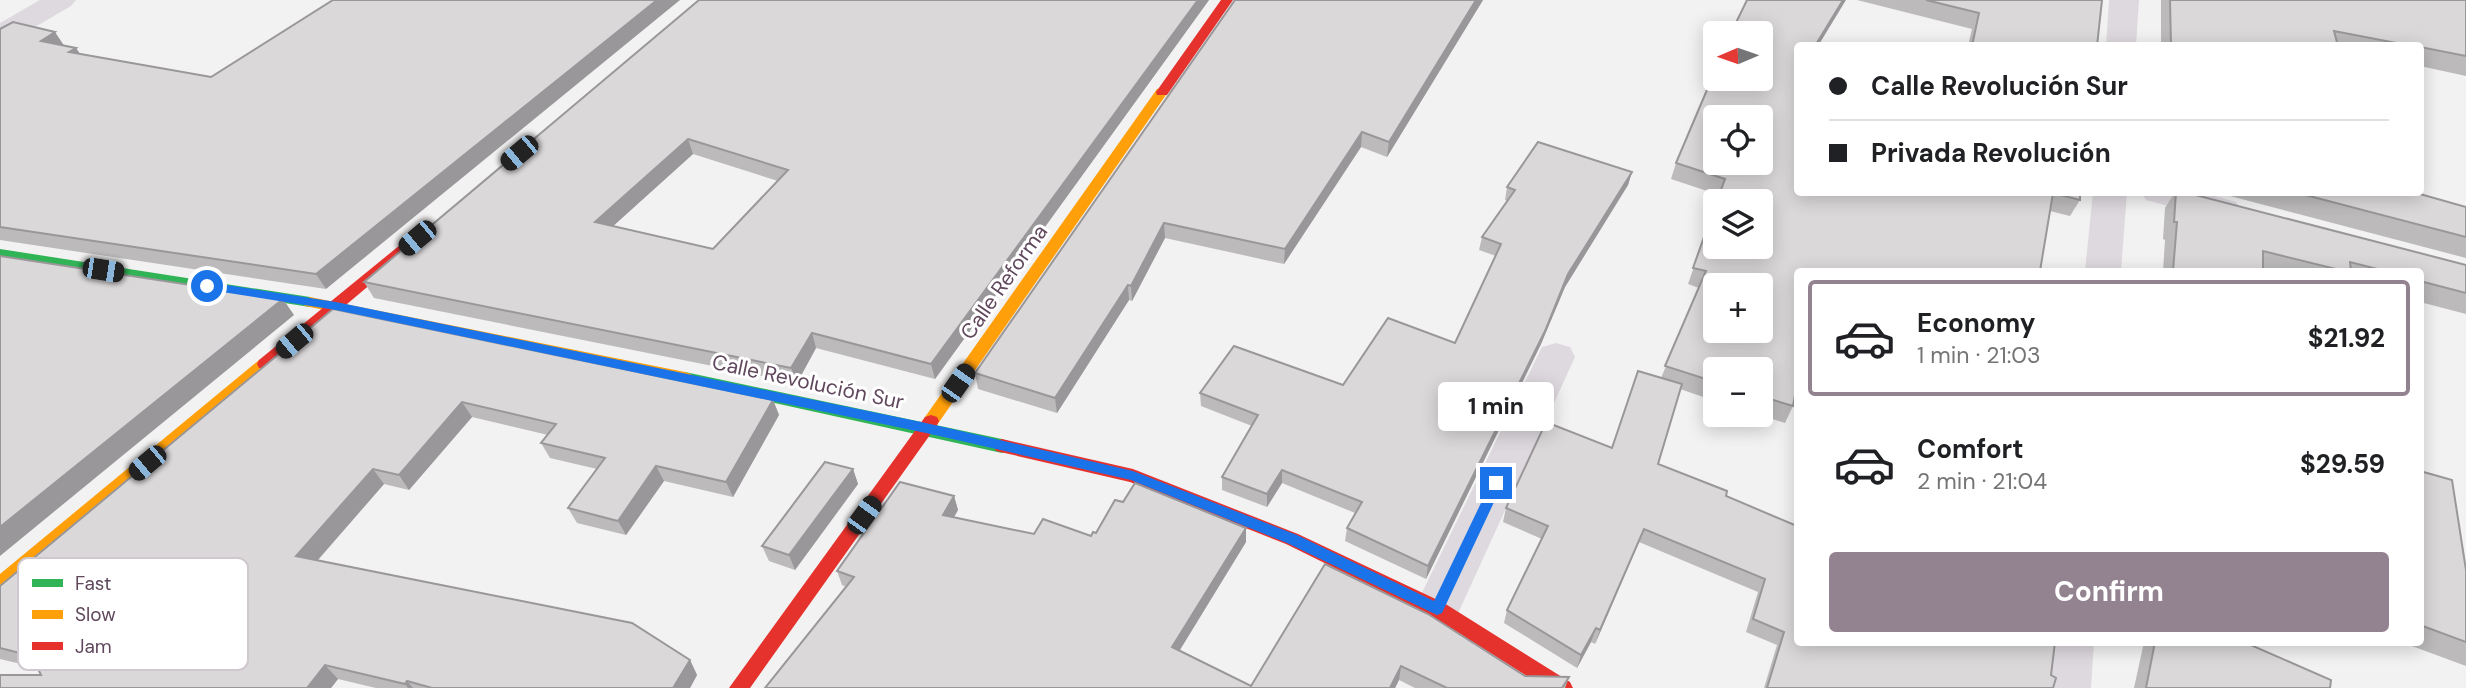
<!DOCTYPE html>
<meta charset="utf-8">
<style>
:root{--surface:#fff;--page:#f2f2f2;--text:#202124;--muted:#757577;--line:#e0e0e0;--accent:#938390}
body{margin:0;font-family:"DM Sans",sans-serif;background:var(--page);color:var(--text);height:100vh;display:flex;flex-direction:column;font-size:26px;white-space:nowrap}
*{box-sizing:border-box;margin:0}
p{font-size:23px;color:var(--muted)}
.icon{flex:none;width:38px;height:38px;fill:none;stroke:currentColor;stroke-width:2;stroke-linecap:round;stroke-linejoin:round}
.map{position:relative;flex:1;overflow:hidden}
.panel{position:absolute;left:1794px;top:268px;width:630px;height:378px;display:flex;flex-direction:column;background:var(--surface);border-radius:7px;box-shadow:0 4px 18px #0003}
.panel>*{flex:none}
.hud{position:absolute;left:1794px;top:42px;width:630px;height:154px;border-radius:7px;box-shadow:0 4px 18px #0003;display:grid;align-content:center;height:154px;padding:0 35px;background:var(--surface)}
.needle{width:46px;rotate:268deg}
.fabs{position:absolute;left:1703px;top:21px;display:grid;gap:14px}
.fabs a{display:grid;place-items:center;width:70px;height:70px;border-radius:7px;background:var(--surface);box-shadow:0 4px 18px #0003;font-size:35px}
.end{position:absolute;width:32px;height:32px;margin:-16px;border:9px solid #1a73e8;background:#fff;box-shadow:0 0 0 4px #fff}
.from{border-radius:50%}
.bubble{position:absolute;height:49px;border-radius:7px;background:var(--surface);box-shadow:0 4px 18px #0003;font-size:23px;font-weight:700;line-height:49px;text-align:center}
.car{position:absolute;width:21px;height:42px;margin:-21px -10px;border-radius:9px;box-shadow:0 0 5px 2px #0007;background:linear-gradient(#222 24%,#8ab4d8 0 40%,#222 0 76%,#8ab4d8 0 86%,#222 0)}
.hud b{display:flex;align-items:center;gap:24px;height:66px;font-size:26px}
.hud b+b{border-top:2px solid var(--line)}
.hud i{width:18px;height:18px;background:var(--text)}
ul{padding:12px 0 0;list-style:none}
li{display:flex;align-items:center;gap:21px;height:116px;margin:0 14px 10px;padding:0 21px;border:4px solid transparent;border-radius:7px}
li div{flex:1}
li b{display:block;font-size:26px}
li em{font-style:normal;font-weight:700}
li.selected{border-color:var(--accent)}
li>.icon{width:63px;height:63px;stroke-width:1.5}
.cta{display:flex;gap:14px;margin-top:auto;padding:14px 35px}
.cta a{flex:1;height:80px;border-radius:7px;background:var(--accent);color:#fff;font-size:28px;font-weight:700;line-height:80px;text-align:center}
.map>svg:first-child{display:block}
.lines{fill:none;stroke-linecap:round;stroke-linejoin:round}
.street{fill:#ded9de;fill-rule:evenodd}
.fast{fill:#30b455;fill-rule:evenodd}
.slow{fill:#ff9f0a;fill-rule:evenodd}
.jam{fill:#e5322d;fill-rule:evenodd}
.wall{fill:#bcbabb;fill-rule:evenodd}
.shaded-wall{fill:#999799}
.building{fill:#dbd8da;stroke:#999799;stroke-width:2;fill-rule:evenodd}
.route{fill:#1a73e8}
.labels{text-anchor:middle;stroke-width:6;stroke-linejoin:round;paint-order:stroke}
.street-label{font-size:21px;fill:#60475c;stroke:#fff}
.key{fill:#fff;stroke:#cfc8ce;stroke-width:2}
.key-label{font-size:19px;fill:#60475c}
</style>
<div class="map">
<svg width="2466" height="688" viewBox="0 0 2466 688">
<rect width="100%" height="100%" fill="#f2f2f2"/>
<g class="lines">
<g class="street">
<path d="M40 0H76L71 6 11 41 0 44V23Z"/>
<path d="M2109 0H2139L2136 46H2106Z"/>
<path d="M2093 192H2127L2121 271H2085Z"/>
<path d="M2141 192H2201L2236 202 2241 210 2236 218 2224 221 2146 200Z"/>
<path d="M1556 343 1570 347 1575 357 1460 609 1453 623 1437 629 1421 623 1414 609 1537 357 1542 347Z"/>
<path d="M2048 642H2094L2091 688H2043Z"/>
</g>
<g class="fast">
<path d="M0 249 310 297 318 302 310 307 0 259Z"/>
<path d="M685 372 1002 439 1008 441 1010 446 1008 451 1002 453 679 382 677 378 679 374Z"/>
</g>
<g class="slow">
<path d="M1162 88 1168 92 937 425H925L923 421 925 417 1157 89Z"/>
<path d="M310 297 685 372 691 374 693 378 691 382 685 384 305 306 302 302Z"/>
<path d="M265 358 271 360 273 364 271 368 7 591 0 593V574L259 360Z"/>
</g>
<g class="jam">
<path d="M1221 0H1233L1167 95H1157L1156 92Z"/>
<path d="M405 243 410 245 412 248 410 251 271 368H259L257 364 259 360 400 245Z"/>
<path d="M931 415 937 417 939 421 937 425 750 688H729L925 417Z"/>
<path d="M1002 439 1133 469 1298 534 1444 603 1570 682 1573 688H1546L1430 615 1286 544 1130 482 996 451 994 446 996 441Z"/>
</g>
</g>
<g class="wall">
<path d="M699 0H1209L935 379 816 348 797 383 374 298 364 282ZM693 154 778 181 713 249 613 226Z"/>
<path d="M1235 0H1483L1387 157 1361 147 1284 264 1165 238 1132 301 1129 300 1057 413 978 389 975 373Z"/>
<path d="M1857 0H2102L2097 46H1968L1972 29Z"/>
<path d="M2161 0H2466V76L2420 66V46H2161Z"/>
<path d="M0 29 76 48 80 54 211 77 326 289 0 240Z"/>
<path d="M1797 46V192H2080V200L2070 216 2050 211 1797 271 1793 406 1785 423 1760 415V369H1715V401L1680 389 1658 464 1726 496 2051 675 2053 688H1764L1777 645 1746 632 1758 592 1639 542 1595 644 1591 642 1577 668 1504 623 1507 610 1542 539 1503 522 1506 508 1612 448 1661 378 1699 288 1688 284 1719 195 1671 179 1676 163Z"/>
<path d="M1632 172 1628 185 1565 287 1541 344 1426 579 1345 541 1347 528 1355 513 1282 483 1267 507 1222 490V477L1252 426 1201 406 1200 393 1343 385 1455 343 1496 256 1479 250 1482 237 1507 201 1505 200 1507 187Z"/>
<path d="M2175 192 2466 265V314L2420 302V271H2163L2165 240 2163 239 2165 208Z"/>
<path d="M2215 192H2413L2466 207V258Z"/>
<path d="M333 309 773 400 779 415 733 497 664 481 626 535 577 523 568 508 597 469 550 458 541 443 548 435 472 417 409 490 384 484 318 560 690 660 697 675 690 688H376L338 679 331 688H0L41 675 38 668 0 659V586Z"/>
<path d="M853 469 858 484 795 570 769 561 762 546Z"/>
<path d="M2420 471 2466 570V666L2401 642H2420Z"/>
<path d="M954 496 958 510 954 517 1034 534 1091 536 1096 533 1246 542 1180 650 1251 686 1325 564 1525 676 1569 677 1565 688H1415L1399 680 1395 688H765L846 587 842 585 837 571Z"/>
<path d="M2144 642H2244L2330 688H2134Z"/>
</g>
<g class="shaded-wall">
<path d="M657 0H680L326 289 316 274Z"/>
<path d="M1198 0H1209L935 379 931 364Z"/>
<path d="M1476 0H1483L1387 157 1389 142Z"/>
<path d="M1843 0H1846L1818 46H1815Z"/>
<path d="M55 32 65 47 41 41Z"/>
<path d="M76 48 86 63 69 52Z"/>
<path d="M1362 132 1361 147 1284 264 1285 249Z"/>
<path d="M688 139 693 154 601 237 595 222Z"/>
<path d="M1632 172 1628 185 1565 287 1541 344 1426 579 1428 566 1568 274Z"/>
<path d="M1164 223 1165 238 1132 301 1131 286Z"/>
<path d="M1128 285 1129 300 1057 413 1055 398Z"/>
<path d="M283 299 294 315 0 556V527Z"/>
<path d="M812 333 816 348 797 383 791 368Z"/>
<path d="M773 400 779 415 733 497 726 482Z"/>
<path d="M462 402 472 417 409 490 399 475Z"/>
<path d="M656 466 664 481 626 535 618 521Z"/>
<path d="M373 469 384 484 309 570 296 556Z"/>
<path d="M853 469 858 484 795 570 789 555Z"/>
<path d="M1282 470V483L1267 507V494Z"/>
<path d="M954 496 958 510 947 529 943 515Z"/>
<path d="M1246 528V542L1173 661 1172 647Z"/>
<path d="M1644 529 1639 542 1595 644 1600 630Z"/>
<path d="M1596 628 1591 642 1577 668 1581 655Z"/>
<path d="M690 660 697 675 690 688H673Z"/>
<path d="M325 665 338 679 331 688H307Z"/>
<path d="M1401 666 1399 680 1395 688H1390Z"/>
<path d="M407 681 413 688H408L405 684Z"/>
</g>
<g class="building">
<path d="M333 0H657L316 274 0 227V29L13 22 55 32 41 41 76 48 69 52 211 77Z"/>
<path d="M699 0H1198L931 364 812 333 791 368 364 282ZM688 139 788 170 713 249 595 222Z"/>
<path d="M1235 0H1476L1389 142 1362 132 1285 249 1164 223 1131 286 1128 285 1055 398 975 373Z"/>
<path d="M1747 0H1843L1815 46H1797V192H2080V200L2053 193 2040 271H1797V385L1793 406 1760 396V369H1715V382L1665 366 1706 271 1693 268 1715 206V247H1760V201H1717L1725 179 1676 163 1715 71V79H1760V33H1731ZM1715 117H1760V163H1715ZM1715 285H1760V331H1715Z"/>
<path d="M1926 0H2102L2097 46H1972L1979 13Z"/>
<path d="M2170 0H2466V56L2420 47V46H2412L2334 31 2338 46H2171Z"/>
<path d="M1538 142 1632 172 1568 274 1545 331 1428 566 1347 528 1362 502 1282 470 1267 494 1222 477 1258 415 1200 393 1234 346 1343 385 1388 318 1455 343 1501 244 1482 237 1515 190 1507 187Z"/>
<path d="M2176 192H2184L2466 265V293L2420 281V271H2385L2350 262 2351 271H2344L2263 251V271H2173L2177 222H2174Z"/>
<path d="M2294 192H2413L2466 207V237Z"/>
<path d="M0 256 283 299 0 527Z"/>
<path d="M333 309 773 400 726 482 656 466 618 521 568 508 605 458 541 443 556 424 462 402 399 475 373 469 296 556 632 623 690 660 673 688H432L407 681 405 684 325 665 307 688H0V675H41L32 656 0 648V586Z"/>
<path d="M1638 371 1682 384 1658 464 1727 491 1726 496 1797 526V642H2055L2051 675 2056 678 2053 688H1767L1784 632 1753 619 1765 579 1644 529 1600 630 1596 628 1581 655 1507 610 1548 526 1506 508 1546 422 1612 448Z"/>
<path d="M825 462 853 469 789 555 762 546Z"/>
<path d="M2420 471 2452 480 2466 570V642L2420 625Z"/>
<path d="M900 482 954 496 943 515 1034 534 1043 519 1091 536 1093 532 1096 533 1115 500 1123 502 1135 483 1246 528 1172 647 1251 686 1325 564 1428 614 1525 676 1569 677 1562 688H1447L1401 666 1390 688H765L854 577 837 571Z"/>
<path d="M2155 642H2244L2331 680 2330 688H2146Z"/>
</g>
<path class="route" d="M207 282 336 302 926 423 1133 471 1297 535 1434 601 1492 480H1501L1503 483 1442 613 1437 615 1287 543 1131 480 926 433 336 310 203 289 201 286Z"/>
<g class="labels">
<g class="street-label">
<text transform="translate(1004 282) rotate(-55)" y="7">Calle Reforma</text>
<text transform="translate(808 382) rotate(12)" y="7">Calle Revolución Sur</text>
</g>
</g>
<rect x="18" y="558" width="230" height="112" rx="10" class="key"/>
<rect x="32" y="579" width="31" height="8" fill="#30b455"/>
<rect x="32" y="610" width="31" height="9" fill="#ff9f0a"/>
<rect x="32" y="642" width="31" height="8" fill="#e5322d"/>
<g class="key-label">
<text x="75" y="590">Fast</text>
<text x="75" y="621">Slow</text>
<text x="75" y="653">Jam</text>
</g>
</svg>
<div class="fabs">
<a><svg class="needle" viewBox="-14 -14 28 28"><path d="M0-13l5 13h-10z" fill="#e53935"/><path d="M0 13l5-13h-10z" fill="#757577"/></svg></a>
<a><svg class="icon" aria-label="locate" viewBox="0 0 24 24"><circle cx="12" cy="12" r="6"/><path d="M12 2v4M12 18v4M2 12h4M18 12h4"/></svg></a>
<a><svg class="icon" aria-label="layers" viewBox="0 0 24 24"><path d="M12 4l9 5-9 5-9-5zM3 14l9 5 9-5"/></svg></a>
<a>+</a>
<a>−</a>
</div>
<i class="end from" style="left:207px;top:286px"></i>
<i class="end" style="left:1496px;top:483px"></i>
<div class="bubble" style="left:1438px;top:382px;width:116px">1 min</div>
<i class="car" style="left:519px;top:153px;rotate:230deg"></i>
<i class="car" style="left:417px;top:238px;rotate:230deg"></i>
<i class="car" style="left:103px;top:270px;rotate:99deg"></i>
<i class="car" style="left:294px;top:341px;rotate:230deg"></i>
<i class="car" style="left:958px;top:383px;rotate:35deg"></i>
<i class="car" style="left:147px;top:463px;rotate:230deg"></i>
<i class="car" style="left:864px;top:515px;rotate:36deg"></i>
<div class="hud">
<b><i class="from"></i>Calle Revolución Sur</b>
<b><i></i>Privada Revolución</b>
</div>
<section class="panel">
<ul>
<li class="selected"><svg class="icon" aria-label="car" viewBox="0 0 24 24"><path d="M5 17H2v-5l4-1 3-4h7l3 4 3 1v5h-3M9 17h6M6 11h13"/><circle cx="7" cy="17" r="2"/><circle cx="17" cy="17" r="2"/></svg><div><b>Economy</b><p>1 min · 21:03</p></div><em>$21.92</em></li>
<li><svg class="icon" aria-label="car" viewBox="0 0 24 24"><path d="M5 17H2v-5l4-1 3-4h7l3 4 3 1v5h-3M9 17h6M6 11h13"/><circle cx="7" cy="17" r="2"/><circle cx="17" cy="17" r="2"/></svg><div><b>Comfort</b><p>2 min · 21:04</p></div><em>$29.59</em></li>
</ul>
<div class="cta"><a>Confirm</a></div>
</section>
</div>
